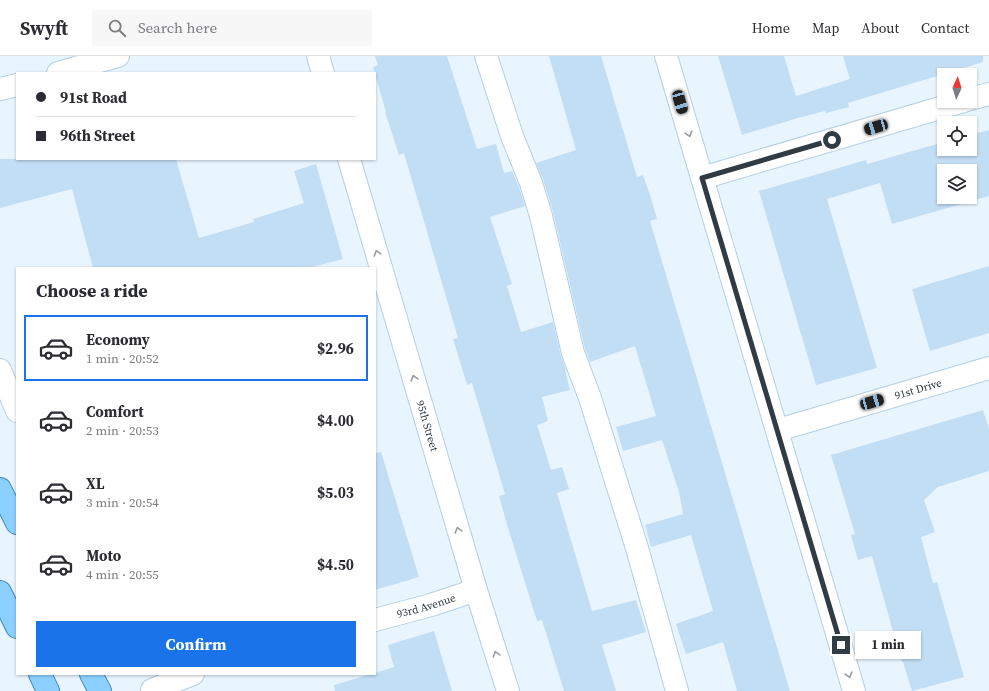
<!DOCTYPE html>
<meta charset="utf-8">
<style>
:root{--surface:#fff;--page:#f7f7f7;--text:#2b2b33;--muted:#7c7c81;--line:#e1e1e2;--accent:#1a73e8}
body{margin:0;font-family:"Source Serif 4",serif;background:var(--page);color:var(--text);height:100vh;display:flex;flex-direction:column;font-size:15px;white-space:nowrap}
*{box-sizing:border-box;margin:0}
p{font-size:13px;color:var(--muted)}
.icon{flex:none;width:22px;height:22px;fill:none;stroke:currentColor;stroke-width:2;stroke-linecap:round;stroke-linejoin:round}
.map{position:relative;flex:1;overflow:hidden}
.side{position:absolute;left:16px;top:211px;width:360px;height:408px;display:flex;flex-direction:column;background:var(--surface);border-radius:0px;box-shadow:0 1px 3px #0004}
.side>*{flex:none}
.hud{position:absolute;left:16px;top:16px;width:360px;height:88px;border-radius:0px;box-shadow:0 1px 3px #0004;display:grid;align-content:center;height:88px;padding:0 20px;background:var(--surface)}
.needle{width:26px;rotate:4deg}
.buttons{position:absolute;left:937px;top:12px;display:grid;gap:8px}
.buttons a{display:grid;place-items:center;width:40px;height:40px;border-radius:0px;background:var(--surface);box-shadow:0 1px 3px #0004;font-size:20px}
.end{position:absolute;width:18px;height:18px;margin:-9px;border:5px solid #303b44;background:#fff;box-shadow:0 0 0 2px #fff}
.from{border-radius:50%}
.bubble{position:absolute;height:28px;border-radius:0px;background:var(--surface);box-shadow:0 1px 3px #0004;font-size:13px;font-weight:700;line-height:28px;text-align:center}
.car{position:absolute;width:12px;height:24px;margin:-12px -6px;border-radius:5px;box-shadow:0 0 3px 1px #0007;background:linear-gradient(#222 24%,#8ab4d8 0 40%,#222 0 76%,#8ab4d8 0 86%,#222 0)}
.hud b{display:flex;align-items:center;gap:14px;height:38px;font-size:15px}
.hud b+b{border-top:1px solid var(--line)}
.hud i{width:10px;height:10px;background:var(--text)}
ul{padding:0;list-style:none}
li{display:flex;align-items:center;gap:12px;height:66px;margin:0 8px 6px;padding:0 12px;border:2px solid transparent;border-radius:0px}
li div{flex:1}
li b{display:block;font-size:15px}
li em{font-style:normal;font-weight:700}
li.current{border-color:var(--accent)}
li>.icon{width:36px;height:36px;stroke-width:1.5}
h2{padding:0 20px;font-size:18px;line-height:48px}
.primary-button{display:flex;gap:8px;margin-top:auto;padding:8px 20px}
.primary-button a{flex:1;height:46px;border-radius:0px;background:var(--accent);color:#fff;font-size:16px;font-weight:700;line-height:46px;text-align:center}
header{display:flex;align-items:center;gap:24px;box-sizing:border-box;height:56px;padding:0 20px;background:var(--surface);border-bottom:1px solid var(--line)}
header strong{font-size:19px}
nav{display:flex;gap:22px;margin-inline-start:auto;font-size:14px}
.search{width:280px;height:36px;background:var(--page);display:flex;align-items:center;gap:10px;box-sizing:border-box;padding:0 14px;border-radius:0px;color:var(--muted);font-size:15px}
.map>svg:first-child{display:block}
.building{fill:#c2def5;fill-rule:evenodd}
.lines{fill:none;stroke-linecap:round;stroke-linejoin:round}
.minor-casing{stroke:#b3cfe6;stroke-width:24}
.major-casing{stroke:#3a88be;stroke-width:24}
.minor{stroke:#fff;stroke-width:22}
.major{stroke:#8cd0ff;stroke-width:22}
.oneway{stroke:#989da2}
.route{stroke:#303b44;stroke-width:5}
.labels{text-anchor:middle;stroke-width:3;stroke-linejoin:round;paint-order:stroke}
.street-label{font-size:11px;fill:#303b44;stroke:#e9f5fe}
</style>
<header>
<strong>Swyft</strong>
<div class="search"><svg class="icon" aria-label="search" viewBox="0 0 24 24"><circle cx="10" cy="10" r="6"/><path d="M15 15l6 6"/></svg>Search here</div>
<nav><a>Home</a><a>Map</a><a>About</a><a>Contact</a></nav>
</header>
<div class="map">
<svg width="989" height="635" viewBox="0 0 989 635">
<rect width="100%" height="100%" fill="#e9f5fe"/>
<g class="building">
<path d="M375 0H447L477 93 496 88 504 117 512 115 519 131 525 150 490 161 512 228 507 230 521 276 553 266 561 300 566 314H565L570 334 542 341 548 365 537 369 551 414 562 411 569 433 557 437 592 555 636 544 646 576 602 589 616 635H564L542 564 537 565 508 472 499 440 505 438 472 327 467 329 453 283 458 282 404 97 399 99 385 56H386L373 11 378 9Z"/>
<path d="M549 0H601L637 121 643 119 650 139 657 163 650 165 790 635H737L723 586 686 598 676 568 713 555 691 479 651 491 645 469 683 458 679 436 662 384 623 395 616 371 656 360 635 290 590 306 585 293 553 156 543 123 536 107 576 94Z"/>
<path d="M718 0H784L796 40 850 23 843 0H983V6L848 47 849 51 826 57 825 55 798 62 742 79Z"/>
<path d="M989 74V140L892 168 880 127 827 143 877 312 816 329 759 135 866 104 867 108 944 86V93H970V79ZM944 115H970V141H944Z"/>
<path d="M0 103H176L199 182 254 166 253 163 304 147 294 115 316 108 343 203 309 212H93L72 133 0 152Z"/>
<path d="M989 210V277L930 295 912 233Z"/>
<path d="M983 354 989 373V415L938 431 924 444 935 476 921 481 933 527 937 526 964 621 912 635 903 606H902L897 590 872 500 858 504 851 479 855 478 831 399Z"/>
<path d="M381 396 419 521 375 534V397Z"/>
<path d="M434 575 452 635H335L334 629 371 618H375V617L394 611 388 589Z"/>
</g>
<g class="lines">
<defs>
<g id="minor">
<path d="M318 0 323 17"/>
<path d="M486 0 512 80 531 127 541 160 573 297 590 342 637 492 677 635"/>
<path d="M666 0 854 635"/>
<path d="M58 17 118 0"/>
<path d="M0 33 17 29"/>
<path d="M970 43 989 38"/>
<path id="s1" d="M349 103 476 534 508 635"/>
<path d="M702 122 964 45"/>
<path d="M0 314 17 355"/>
<path id="s2" d="M778 374 989 312"/>
<path id="s3" d="M375 564 431 549 476 534"/>
<path d="M152 634 193 618"/>
</g>
<g id="major">
<path d="M0 433 17 467"/>
<path d="M0 536 17 571"/>
<path d="M40 618 48 635"/>
<path d="M91 618 100 635"/>
</g>
</defs>
<use href="#minor" class="minor-casing"/>
<use href="#major" class="major-casing"/>
<use href="#minor" class="minor"/>
<use href="#major" class="major"/>
</g>
<defs><path id="oneway-chevron" d="M-2-3.5L2.5 0L-2 3.5" fill="none" stroke-width="1.6" stroke-linecap="round" stroke-linejoin="round"/></defs>
<g class="oneway">
<use href="#oneway-chevron" transform="translate(689 78) rotate(74)"/>
<use href="#oneway-chevron" transform="translate(377 197) rotate(-107)"/>
<use href="#oneway-chevron" transform="translate(414 322) rotate(-106)"/>
<use href="#oneway-chevron" transform="translate(458 474) rotate(-106)"/>
<use href="#oneway-chevron" transform="translate(496 598) rotate(-108)"/>
<use href="#oneway-chevron" transform="translate(849 619) rotate(74)"/>
</g>
<g class="lines">
<path class="route" d="M832 84 702 122 841 589"/>
</g>
<g class="labels">
<g class="street-label">
<text dy="4" stroke="none"><textPath href="#s2" startOffset="146">91st Drive</textPath></text>
<text dy="4" stroke="none"><textPath href="#s1" startOffset="278">95th Street</textPath></text>
<text dy="4" stroke="none"><textPath href="#s3" startOffset="53">93rd Avenue</textPath></text>
</g>
</g>
</svg>
<div class="buttons">
<a><svg class="needle" viewBox="-14 -14 28 28"><path d="M0-13l5 13h-10z" fill="#e53935"/><path d="M0 13l5-13h-10z" fill="#7c7c81"/></svg></a>
<a><svg class="icon" aria-label="locate" viewBox="0 0 24 24"><circle cx="12" cy="12" r="6"/><path d="M12 2v4M12 18v4M2 12h4M18 12h4"/></svg></a>
<a><svg class="icon" aria-label="layers" viewBox="0 0 24 24"><path d="M12 4l9 5-9 5-9-5zM3 14l9 5 9-5"/></svg></a>
</div>
<i class="end from" style="left:832px;top:84px"></i>
<i class="end" style="left:841px;top:589px"></i>
<div class="bubble" style="left:855px;top:575px;width:66px">1 min</div>
<i class="car" style="left:680px;top:46px;rotate:164deg"></i>
<i class="car" style="left:876px;top:71px;rotate:254deg"></i>
<i class="car" style="left:872px;top:346px;rotate:74deg"></i>
<div class="hud">
<b><i class="from"></i>91st Road</b>
<b><i></i>96th Street</b>
</div>
<section class="side">
<h2>Choose a ride</h2>
<ul>
<li class="current"><svg class="icon" aria-label="car" viewBox="0 0 24 24"><path d="M5 17H2v-5l4-1 3-4h7l3 4 3 1v5h-3M9 17h6M6 11h13"/><circle cx="7" cy="17" r="2"/><circle cx="17" cy="17" r="2"/></svg><div><b>Economy</b><p>1 min · 20:52</p></div><em>$2.96</em></li>
<li><svg class="icon" aria-label="car" viewBox="0 0 24 24"><path d="M5 17H2v-5l4-1 3-4h7l3 4 3 1v5h-3M9 17h6M6 11h13"/><circle cx="7" cy="17" r="2"/><circle cx="17" cy="17" r="2"/></svg><div><b>Comfort</b><p>2 min · 20:53</p></div><em>$4.00</em></li>
<li><svg class="icon" aria-label="car" viewBox="0 0 24 24"><path d="M5 17H2v-5l4-1 3-4h7l3 4 3 1v5h-3M9 17h6M6 11h13"/><circle cx="7" cy="17" r="2"/><circle cx="17" cy="17" r="2"/></svg><div><b>XL</b><p>3 min · 20:54</p></div><em>$5.03</em></li>
<li><svg class="icon" aria-label="car" viewBox="0 0 24 24"><path d="M5 17H2v-5l4-1 3-4h7l3 4 3 1v5h-3M9 17h6M6 11h13"/><circle cx="7" cy="17" r="2"/><circle cx="17" cy="17" r="2"/></svg><div><b>Moto</b><p>4 min · 20:55</p></div><em>$4.50</em></li>
</ul>
<div class="primary-button"><a>Confirm</a></div>
</section>
</div>
